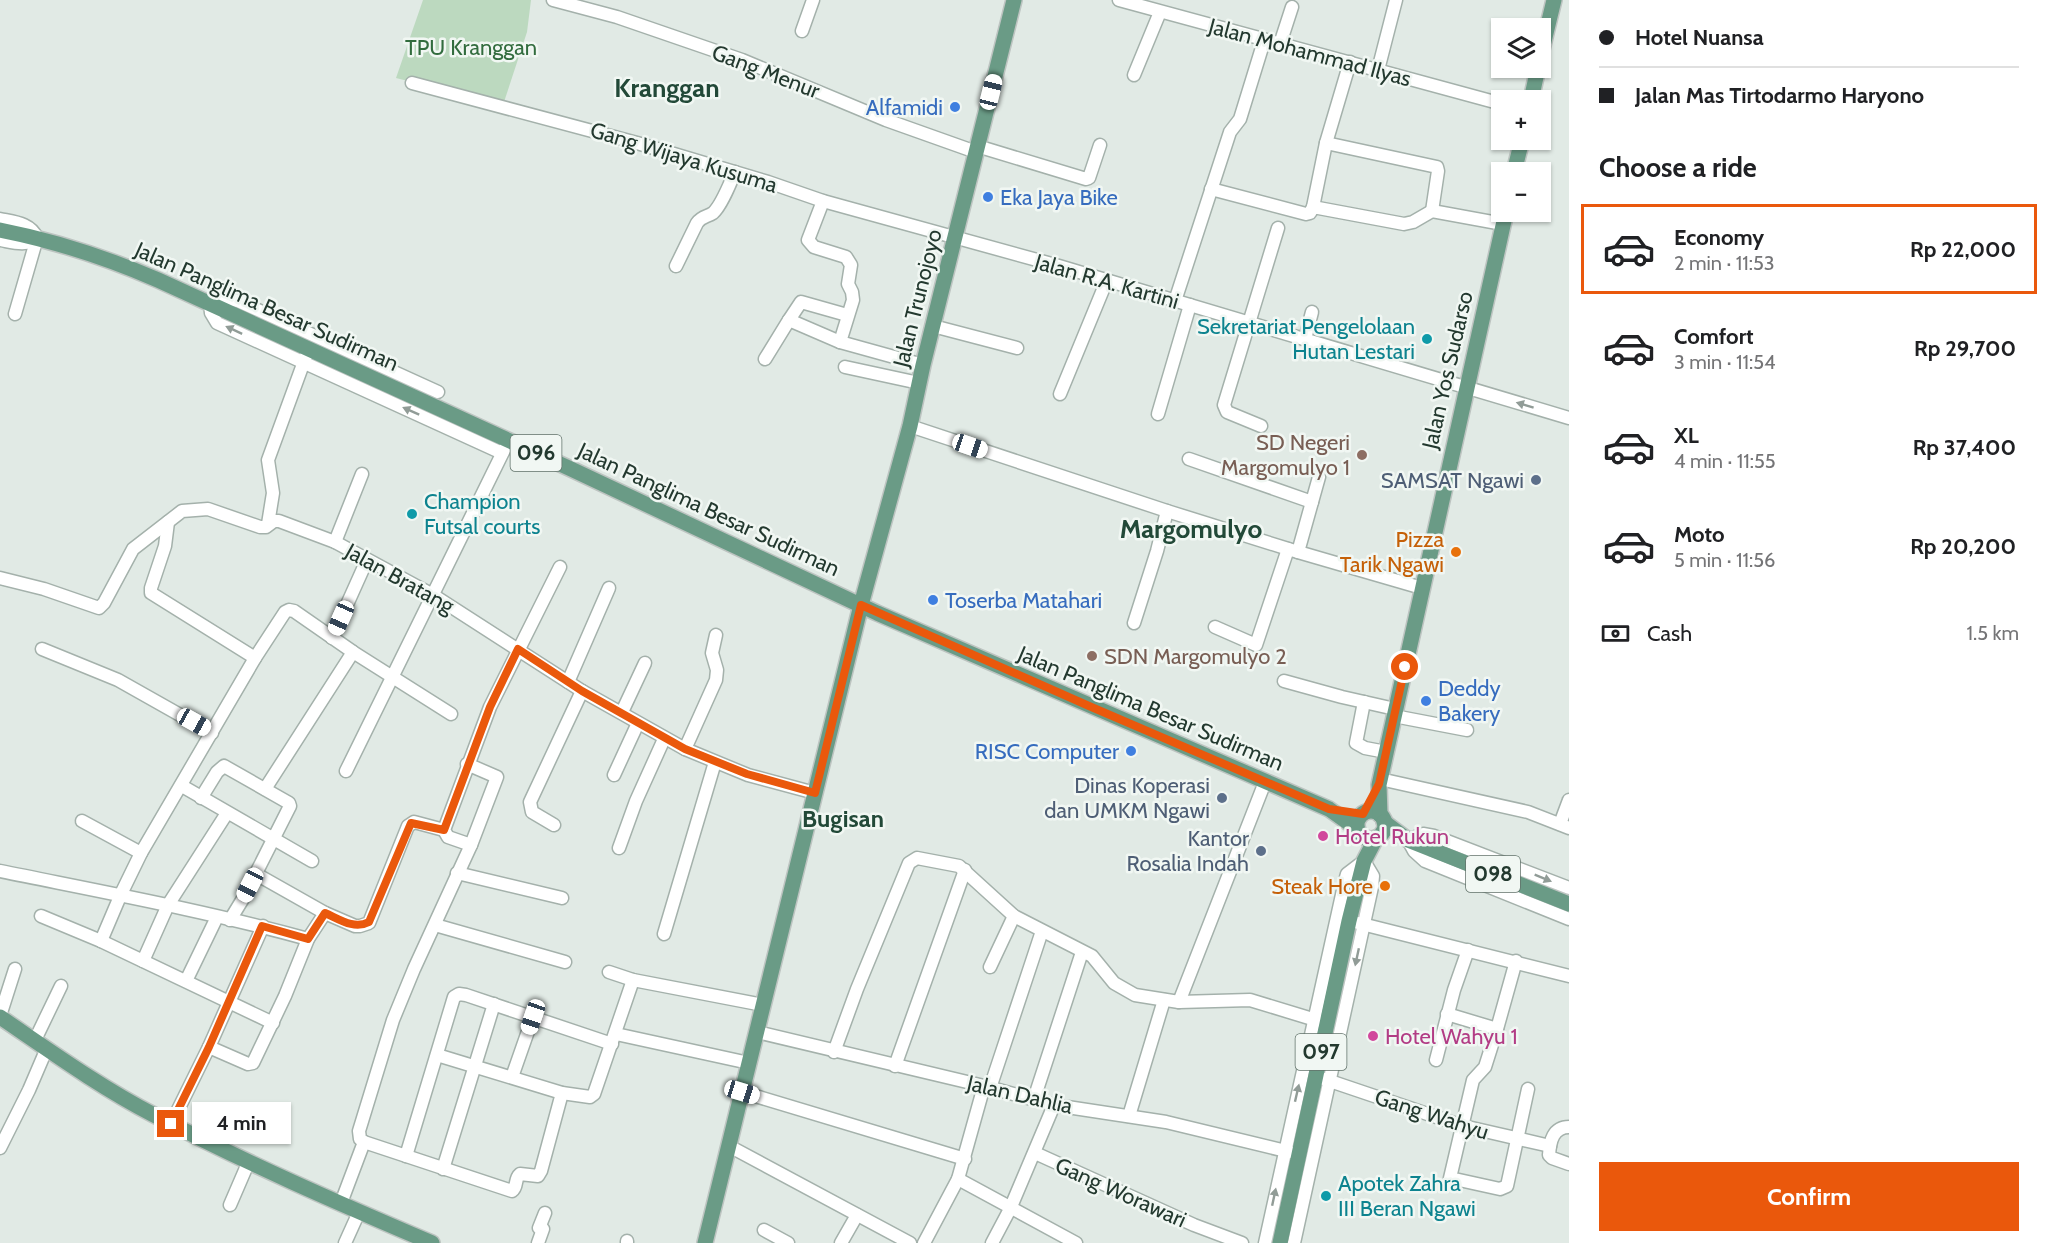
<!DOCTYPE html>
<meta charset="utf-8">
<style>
:root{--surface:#fff;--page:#f6f6f6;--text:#202124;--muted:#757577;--line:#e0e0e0;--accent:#ea580c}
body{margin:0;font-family:Cabin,sans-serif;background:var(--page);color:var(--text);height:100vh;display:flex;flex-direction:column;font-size:22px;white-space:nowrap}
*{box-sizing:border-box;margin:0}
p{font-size:20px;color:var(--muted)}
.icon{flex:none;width:33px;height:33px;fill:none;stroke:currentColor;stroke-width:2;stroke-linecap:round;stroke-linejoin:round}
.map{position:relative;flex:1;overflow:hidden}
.side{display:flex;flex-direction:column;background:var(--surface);width:480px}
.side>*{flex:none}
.hud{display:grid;align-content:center;height:132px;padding:0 30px;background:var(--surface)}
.controls{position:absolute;left:1491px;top:18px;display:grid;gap:12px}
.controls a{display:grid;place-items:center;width:60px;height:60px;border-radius:0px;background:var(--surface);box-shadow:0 2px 4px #0004;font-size:30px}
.end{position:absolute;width:27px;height:27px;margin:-14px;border:8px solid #ea580c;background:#fff;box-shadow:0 0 0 3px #fff}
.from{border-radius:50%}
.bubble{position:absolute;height:42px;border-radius:0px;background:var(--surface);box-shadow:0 2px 4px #0004;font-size:20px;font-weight:800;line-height:42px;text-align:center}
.car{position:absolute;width:18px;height:36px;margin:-18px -9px;border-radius:8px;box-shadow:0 0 4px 2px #0007;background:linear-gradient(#fff 24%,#345 0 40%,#fff 0 76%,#345 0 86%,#fff 0)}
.hud b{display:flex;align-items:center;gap:21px;height:57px;font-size:22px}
.hud b+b{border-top:2px solid var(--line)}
.hud i{width:15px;height:15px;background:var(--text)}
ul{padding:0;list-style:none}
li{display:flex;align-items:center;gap:18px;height:90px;margin:0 12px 9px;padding:0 18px;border:3px solid transparent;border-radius:0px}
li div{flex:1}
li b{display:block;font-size:22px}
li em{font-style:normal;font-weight:800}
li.on{border-color:var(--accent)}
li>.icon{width:54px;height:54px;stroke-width:1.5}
h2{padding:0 30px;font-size:27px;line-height:72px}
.pay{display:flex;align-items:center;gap:15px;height:66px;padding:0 30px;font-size:22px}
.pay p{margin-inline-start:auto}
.action{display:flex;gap:12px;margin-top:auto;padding:12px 30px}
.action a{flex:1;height:69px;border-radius:0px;background:var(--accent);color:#fff;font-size:24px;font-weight:800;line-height:69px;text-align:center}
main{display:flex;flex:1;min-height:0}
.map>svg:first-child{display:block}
.green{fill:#bcd9bf}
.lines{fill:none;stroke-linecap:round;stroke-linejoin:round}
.minor-casing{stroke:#a4b1ab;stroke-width:15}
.major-casing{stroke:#bdc4c1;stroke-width:18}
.minor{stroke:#fff;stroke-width:12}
.major{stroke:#6a9b86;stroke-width:15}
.oneway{fill:#919c97}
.route{stroke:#ea580c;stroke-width:8}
.shop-dot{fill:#3f7fe0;stroke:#f1f7f3;stroke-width:2}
.culture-dot{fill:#0f9aa8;stroke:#f1f7f3;stroke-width:2}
.education-dot{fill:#8d6e63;stroke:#f1f7f3;stroke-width:2}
.service-dot{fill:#5c6f8a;stroke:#f1f7f3;stroke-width:2}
.food-dot{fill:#e8710a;stroke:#f1f7f3;stroke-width:2}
.hotel-dot{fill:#d1479c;stroke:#f1f7f3;stroke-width:2}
.labels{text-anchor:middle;stroke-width:5;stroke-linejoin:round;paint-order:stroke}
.shield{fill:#f1f7f3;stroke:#61726a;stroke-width:1.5}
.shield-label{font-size:21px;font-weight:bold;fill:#23392f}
.park-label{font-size:22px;fill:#326c3e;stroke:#f1f7f3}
.street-label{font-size:22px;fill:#23392f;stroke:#f1f7f3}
.shop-label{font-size:22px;fill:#366cbe;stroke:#f1f7f3;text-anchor:start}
.culture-label{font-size:22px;fill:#0d838f;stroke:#f1f7f3;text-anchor:start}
.education-label{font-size:22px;fill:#785e54;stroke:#f1f7f3;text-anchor:end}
.service-label{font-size:22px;fill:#4e5e75;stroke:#f1f7f3;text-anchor:end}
.food-label{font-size:22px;fill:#c56008;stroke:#f1f7f3;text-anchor:end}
.hotel-label{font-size:22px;fill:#b23c85;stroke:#f1f7f3;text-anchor:start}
.neighbourhood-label{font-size:24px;font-weight:bold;fill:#224938;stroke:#f1f7f3}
.quarter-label{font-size:26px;font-weight:bold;fill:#224938;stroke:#f1f7f3}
</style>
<main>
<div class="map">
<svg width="1569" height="1243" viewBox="0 0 1569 1243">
<rect width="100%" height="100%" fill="#e1eae5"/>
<path class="green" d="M423 0H531L527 32 503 105 396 78Z"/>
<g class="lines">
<defs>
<g id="minor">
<path d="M553 0 617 17 742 60 886 120 976 152"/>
<path d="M1119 0 1502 104"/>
<path d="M802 31 813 0"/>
<path d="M1280 44 1292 7"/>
<path d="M1378 70 1396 0"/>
<path d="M1134 75 1160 12"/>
<path d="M412 83 637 143 768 182 823 201 1059 266 1569 418"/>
<path d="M1326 143 1437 167 1438 171 1432 211"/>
<path d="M977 146 1086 179 1089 178 1100 145"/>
<path d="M1211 189 1306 214 1310 213 1313 207 1404 224 1413 222 1432 211 1503 224"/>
<path d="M823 201 808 240 814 247 846 257 851 265 848 284 852 292 853 300 840 342 923 365"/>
<path d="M1313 207 1326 143 1350 62"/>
<path d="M0 219C14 222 31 223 37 238L15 314"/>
<path d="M0 240C12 242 27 247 37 238"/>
<path d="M676 266 697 223C702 216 707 217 713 213 722 205 730 183 735 172"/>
<path d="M1175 301 1230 132 1240 119 1264 41"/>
<path d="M933 326 1017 348"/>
<path d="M1305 339 1312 312"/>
<path d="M840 342 789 320 801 302 847 315"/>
<path d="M765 359 789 320"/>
<path d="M845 367 919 383"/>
<path d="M438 392 238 301 226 299 210 304 211 313 217 323 502 453"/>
<path d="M1060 394 1107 280"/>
<path d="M1158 414 1190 305"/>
<path d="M910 426 1167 511 1298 552 1422 588"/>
<path d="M1261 426 1227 412 1224 405 1278 228"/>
<path d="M1189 459 1312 502"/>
<path d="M168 522 165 546 151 588V593L255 658"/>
<path d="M268 524 273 493 268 460 306 356"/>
<path d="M335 542 362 474"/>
<path d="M1298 552 1319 477"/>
<path d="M0 578 44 589 99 608 104 603 133 549 182 511 208 509 260 527H266L274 521H279L335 542 433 595 582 691 685 749 748 775 815 793"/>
<path d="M1134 623 1157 551 1167 511"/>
<path d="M1215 627 1256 645 1288 549"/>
<path d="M332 638 367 560"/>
<path d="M42 649 118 680 212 733"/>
<path d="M1284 681 1342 697 1395 709"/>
<path d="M568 682 609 588"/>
<path d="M1364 702 1356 743 1365 748 1386 752"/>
<path d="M622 712 645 663"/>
<path d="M1394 716 1467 730"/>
<path d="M685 749 716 680 717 670 712 653 716 635"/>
<path d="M467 764 497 777 471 845"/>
<path d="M346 771 506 446"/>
<path d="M614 775 638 723"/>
<path d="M1380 779 1528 812 1569 828"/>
<path d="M182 786 312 861"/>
<path d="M265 789 353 652"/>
<path d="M201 798 217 772 224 766 289 803 290 806 244 897 230 920"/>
<path d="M82 821 141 853"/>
<path d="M1560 824 1569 800"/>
<path d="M554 825 532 812 530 802 582 691"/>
<path d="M619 848 636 801 664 739"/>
<path d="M0 871C103 892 207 911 308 939"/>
<path d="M457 873 562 898"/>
<path d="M1569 888 1434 836 1423 834 1408 840 1414 851 1425 861 1569 919"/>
<path d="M325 913 355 926H360L369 923 408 826 414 822 444 830"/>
<path d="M41 916 101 941"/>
<path d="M1358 923 1569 976"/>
<path d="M435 925 565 962"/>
<path d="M664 934 715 762"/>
<path d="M143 961 168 905 227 813"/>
<path d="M1516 961 1497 1029 1485 1067 1473 1080 1450 1178 1500 1189 1507 1186 1528 1089"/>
<path d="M990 967 1014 916"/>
<path d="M609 972 633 980 763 1005"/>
<path d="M186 981 217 917"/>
<path d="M1179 1002 1265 782"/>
<path d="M1447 1014 1497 1029"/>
<path d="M0 1016 15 969"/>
<path d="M273 1023 101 941 121 894 141 853 255 658 285 612 289 610 294 611 353 652 451 714"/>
<path d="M757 1032 984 1086 1054 1105 1166 1122 1290 1152"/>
<path d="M616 1034 749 1063"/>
<path d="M35 1040 61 986"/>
<path d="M209 1047 248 1064 253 1063 285 996 308 939 325 913 256 874"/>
<path d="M834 1052 857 989 909 863 917 858 959 866 1014 916 1092 956 1114 983 1135 995 1179 1002 1250 1000 1319 1021"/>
<path d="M437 1055 562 1093 590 1097 594 1094 633 980"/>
<path d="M1436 1060 1454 990 1468 950"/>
<path d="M895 1066 965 870"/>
<path d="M512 1077 533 1017"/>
<path d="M1324 1079 1463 1126 1550 1146"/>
<path d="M990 1088 1042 931"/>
<path d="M742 1092 965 1159"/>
<path d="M1034 1099 1082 952"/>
<path d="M1129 1116 1164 1000"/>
<path d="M171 1124 209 1047 263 926"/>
<path d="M1569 1127C1553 1127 1550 1141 1549 1155L1552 1158 1569 1164"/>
<path d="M364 1142 512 1191C518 1187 514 1179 520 1174L538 1176 541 1171 562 1093"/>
<path d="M729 1146 910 1243"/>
<path d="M0 1148 29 1090 47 1048"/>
<path d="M1035 1153 1194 1225 1242 1243"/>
<path d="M406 1156 454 997 459 994 466 995 612 1044"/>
<path d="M443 1169 494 1004"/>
<path d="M958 1179 1076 1243"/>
<path d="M341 1203 364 1142 360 1139 359 1131 393 1020 414 969 471 845 448 837 444 830 490 707 560 567"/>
<path d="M230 1205 249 1161"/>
<path d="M764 1230 788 1243"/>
<path d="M345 1243 359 1212"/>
<path d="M538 1243 543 1229 539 1228 545 1213"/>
<path d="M627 1243V1241"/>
<path d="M841 1243 857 1215"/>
<path d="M924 1243 958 1179 984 1086"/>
<path d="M992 1243 1010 1209 1054 1105"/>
<path d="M1265 1243 1345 881 1347 874 1364 861 1373 876 1372 887 1294 1243"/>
</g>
<g id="major">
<path d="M1540 58 1554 0"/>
<path d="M1531 100 1538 68"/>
<path d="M1514 172 1522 140"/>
<path d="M0 230C56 241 105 257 158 280L571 469 877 613 1329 809 1357 829"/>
<circle cx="1371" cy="825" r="14"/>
<path d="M1380 815 1379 785 1506 212"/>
<path d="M1384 822 1408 840 1569 904"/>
<path d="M0 1017C50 1051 100 1087 154 1115 244 1162 338 1203 432 1243"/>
<path d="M705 1243 861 605 910 426 923 365 1014 0"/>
<path d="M1280 1243 1349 921 1364 861 1376 838"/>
</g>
</defs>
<use href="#minor" class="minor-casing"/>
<use href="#major" class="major-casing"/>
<use href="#minor" class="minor"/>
<use href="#major" class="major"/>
</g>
<defs><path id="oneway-solid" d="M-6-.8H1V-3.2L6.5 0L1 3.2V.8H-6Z" transform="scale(1.5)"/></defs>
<g class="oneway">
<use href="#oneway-solid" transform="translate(234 330) rotate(-155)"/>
<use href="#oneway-solid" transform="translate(1525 405) rotate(-163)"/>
<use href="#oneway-solid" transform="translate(411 411) rotate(-156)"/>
<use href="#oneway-solid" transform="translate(1543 878) rotate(22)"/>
<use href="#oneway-solid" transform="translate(1357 957) rotate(102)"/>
<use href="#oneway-solid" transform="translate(1297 1093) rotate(-77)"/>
<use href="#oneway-solid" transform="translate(1274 1197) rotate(-78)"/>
</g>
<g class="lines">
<path class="route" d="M171 1124 209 1047 262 926 308 939 325 913C339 919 354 930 369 922L411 823 444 830 490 707 518 649 582 691 685 749 747 774 815 793 861 605 1089 706 1329 809 1363 814 1379 784 1405 667"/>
</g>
<g class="shop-dot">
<circle cx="955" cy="107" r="6"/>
<circle cx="988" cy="197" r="6"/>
<circle cx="933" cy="600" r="6"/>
<circle cx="1426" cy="701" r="6"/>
<circle cx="1131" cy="751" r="6"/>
</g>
<g class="culture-dot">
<circle cx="1427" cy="339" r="6"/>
<circle cx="412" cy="514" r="6"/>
<circle cx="1326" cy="1196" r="6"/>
</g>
<g class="education-dot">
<circle cx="1362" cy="455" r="6"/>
<circle cx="1092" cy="656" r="6"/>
</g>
<g class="service-dot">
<circle cx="1536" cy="480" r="6"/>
<circle cx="1222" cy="798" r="6"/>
<circle cx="1261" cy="851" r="6"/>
</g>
<g class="food-dot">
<circle cx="1456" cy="552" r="6"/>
<circle cx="1385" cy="886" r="6"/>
</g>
<g class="hotel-dot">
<circle cx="1323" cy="836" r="6"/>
<circle cx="1373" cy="1036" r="6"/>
</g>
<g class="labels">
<g class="shield">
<rect x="510.5" y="435" width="51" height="36" rx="4.5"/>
<rect x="1466" y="856" width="54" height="36" rx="4.5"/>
<rect x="1295.5" y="1034" width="51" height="36" rx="4.5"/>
</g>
<g class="shield-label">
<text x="536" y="460">096</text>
<text x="1493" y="881">098</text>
<text x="1321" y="1059">097</text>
</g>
<g class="park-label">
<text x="471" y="55">TPU Kranggan</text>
</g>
<g class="street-label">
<text transform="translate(1310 52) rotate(15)" y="8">Jalan Mohammad Ilyas</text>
<text transform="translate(766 71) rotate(21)" y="8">Gang Menur</text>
<text transform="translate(684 157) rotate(17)" y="8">Gang Wijaya Kusuma</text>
<text transform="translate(1107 281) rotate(16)" y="8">Jalan R.A. Kartini</text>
<text transform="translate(917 298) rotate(-76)" y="8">Jalan Trunojoyo</text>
<text transform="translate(267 306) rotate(24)" y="8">Jalan Panglima Besar Sudirman</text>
<text transform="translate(1447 370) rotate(-77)" y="8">Jalan Yos Sudarso</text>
<text transform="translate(709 509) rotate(25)" y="8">Jalan Panglima Besar Sudirman</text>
<text transform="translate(400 578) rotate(29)" y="8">Jalan Bratang</text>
<text transform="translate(1151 708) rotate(23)" y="8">Jalan Panglima Besar Sudirman</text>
<text transform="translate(1020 1094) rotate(13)" y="8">Jalan Dahlia</text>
<text transform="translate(1432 1114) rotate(18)" y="8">Gang Wahyu</text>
<text transform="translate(1121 1192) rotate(24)" y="8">Gang Worawari</text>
</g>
<g class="shop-label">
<text x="943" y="115" text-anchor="end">Alfamidi</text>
<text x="1000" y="205">Eka Jaya Bike</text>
<text x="945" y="608">Toserba Matahari</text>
<text x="1438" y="696">Deddy<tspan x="1438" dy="25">Bakery</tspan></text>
<text x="1119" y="759" text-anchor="end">RISC Computer</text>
</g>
<g class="culture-label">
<text x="1415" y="334" text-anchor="end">Sekretariat Pengelolaan<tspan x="1415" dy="25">Hutan Lestari</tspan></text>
<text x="424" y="509">Champion<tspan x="424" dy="25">Futsal courts</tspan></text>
<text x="1338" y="1191">Apotek Zahra<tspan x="1338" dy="25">III Beran Ngawi</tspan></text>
</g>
<g class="education-label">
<text x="1350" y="450">SD Negeri<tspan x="1350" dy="25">Margomulyo 1</tspan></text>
<text x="1104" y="664" text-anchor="start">SDN Margomulyo 2</text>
</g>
<g class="service-label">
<text x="1524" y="488">SAMSAT Ngawi</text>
<text x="1210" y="793">Dinas Koperasi<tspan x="1210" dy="25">dan UMKM Ngawi</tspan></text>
<text x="1249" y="846">Kantor<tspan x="1249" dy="25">Rosalia Indah</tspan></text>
</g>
<g class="food-label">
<text x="1444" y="547">Pizza<tspan x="1444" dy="25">Tarik Ngawi</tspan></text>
<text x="1373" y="894">Steak Hore</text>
</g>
<g class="hotel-label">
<text x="1335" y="844">Hotel Rukun</text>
<text x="1385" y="1044">Hotel Wahyu 1</text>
</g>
<g class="neighbourhood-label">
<text x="843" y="827">Bugisan</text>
</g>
<g class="quarter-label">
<text x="667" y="97">Kranggan</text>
<text x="1191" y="538">Margomulyo</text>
</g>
</g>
</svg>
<div class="controls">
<a><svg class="icon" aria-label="layers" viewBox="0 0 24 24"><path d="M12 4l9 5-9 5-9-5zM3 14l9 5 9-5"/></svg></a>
<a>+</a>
<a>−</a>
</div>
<i class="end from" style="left:1405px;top:667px"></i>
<i class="end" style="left:171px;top:1124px"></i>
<div class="bubble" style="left:192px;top:1102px;width:99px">4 min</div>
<i class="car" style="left:991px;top:92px;rotate:14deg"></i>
<i class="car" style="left:970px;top:446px;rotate:109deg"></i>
<i class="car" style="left:341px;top:618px;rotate:204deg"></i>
<i class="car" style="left:194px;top:722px;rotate:119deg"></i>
<i class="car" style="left:250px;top:885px;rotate:207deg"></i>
<i class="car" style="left:533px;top:1017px;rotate:199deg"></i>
<i class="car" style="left:742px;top:1092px;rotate:107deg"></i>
</div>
<section class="side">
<div class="hud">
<b><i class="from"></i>Hotel Nuansa</b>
<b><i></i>Jalan Mas Tirtodarmo Haryono</b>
</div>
<h2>Choose a ride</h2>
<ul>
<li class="on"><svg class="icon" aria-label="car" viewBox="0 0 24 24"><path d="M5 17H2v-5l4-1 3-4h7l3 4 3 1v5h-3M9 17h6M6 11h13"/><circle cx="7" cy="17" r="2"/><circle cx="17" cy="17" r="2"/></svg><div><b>Economy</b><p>2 min · 11:53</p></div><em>Rp 22,000</em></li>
<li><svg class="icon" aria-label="car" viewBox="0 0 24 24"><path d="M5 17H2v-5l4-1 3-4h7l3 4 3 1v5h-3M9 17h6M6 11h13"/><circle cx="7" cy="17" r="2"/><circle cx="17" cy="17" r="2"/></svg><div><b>Comfort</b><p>3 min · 11:54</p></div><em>Rp 29,700</em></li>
<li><svg class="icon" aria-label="car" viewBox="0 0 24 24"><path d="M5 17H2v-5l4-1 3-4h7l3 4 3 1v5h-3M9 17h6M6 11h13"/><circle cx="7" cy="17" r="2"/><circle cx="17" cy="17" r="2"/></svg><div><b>XL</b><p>4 min · 11:55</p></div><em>Rp 37,400</em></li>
<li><svg class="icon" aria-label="car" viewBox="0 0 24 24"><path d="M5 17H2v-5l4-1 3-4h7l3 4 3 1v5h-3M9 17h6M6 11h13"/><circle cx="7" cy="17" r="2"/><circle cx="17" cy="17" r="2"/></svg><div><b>Moto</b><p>5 min · 11:56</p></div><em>Rp 20,200</em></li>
</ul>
<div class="pay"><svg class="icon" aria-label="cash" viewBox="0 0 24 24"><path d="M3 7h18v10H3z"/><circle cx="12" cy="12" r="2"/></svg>Cash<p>1.5 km</p></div>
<div class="action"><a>Confirm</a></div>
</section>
</main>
